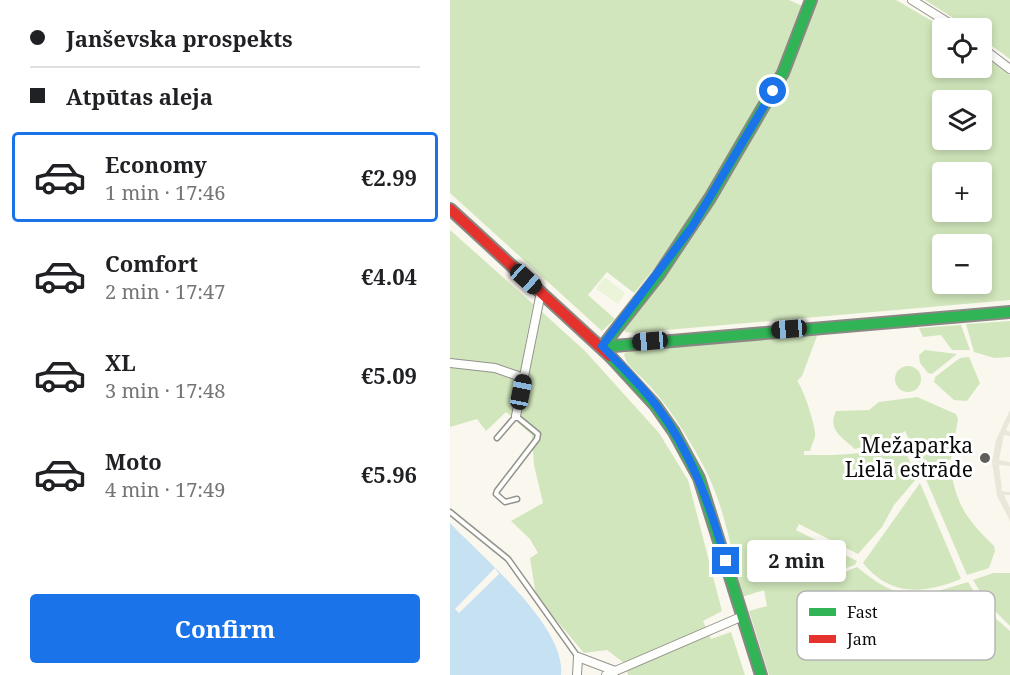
<!DOCTYPE html>
<meta charset="utf-8">
<style>
:root{--surface:#fff;--page:#f6f6f6;--text:#202124;--muted:#757577;--line:#e0e0e0;--accent:#1a73e8}
body{margin:0;font-family:"Noto Serif",serif;background:var(--page);color:var(--text);height:100vh;display:flex;flex-direction:column;font-size:22px;white-space:nowrap}
*{box-sizing:border-box;margin:0}
p{font-size:20px;color:var(--muted)}
.icon{flex:none;width:33px;height:33px;fill:none;stroke:currentColor;stroke-width:2;stroke-linecap:round;stroke-linejoin:round}
.map{position:relative;flex:1;overflow:hidden}
.side{display:flex;flex-direction:column;background:var(--surface);width:450px}
.side>*{flex:none}
.banner{display:grid;align-content:center;height:132px;padding:0 30px;background:var(--surface)}
.fabs{position:absolute;left:482px;top:18px;display:grid;gap:12px}
.fabs a{display:grid;place-items:center;width:60px;height:60px;border-radius:6px;background:var(--surface);box-shadow:0 3px 9px #0003;font-size:30px}
.end{position:absolute;width:27px;height:27px;margin:-14px;border:8px solid #1a73e8;background:#fff;box-shadow:0 0 0 3px #fff}
.from{border-radius:50%}
.bubble{position:absolute;height:42px;border-radius:6px;background:var(--surface);box-shadow:0 3px 9px #0003;font-size:20px;font-weight:700;line-height:42px;text-align:center}
.car{position:absolute;width:18px;height:36px;margin:-18px -9px;border-radius:8px;box-shadow:0 0 4px 2px #0007;background:linear-gradient(#222 24%,#8ab4d8 0 40%,#222 0 76%,#8ab4d8 0 86%,#222 0)}
.banner b{display:flex;align-items:center;gap:21px;height:57px;font-size:22px}
.banner b+b{border-top:2px solid var(--line)}
.banner i{width:15px;height:15px;background:var(--text)}
ul{padding:0;list-style:none}
li{display:flex;align-items:center;gap:18px;height:90px;margin:0 12px 9px;padding:0 18px;border:3px solid transparent;border-radius:6px}
li div{flex:1}
li b{display:block;font-size:22px}
li em{font-style:normal;font-weight:700}
li.current{border-color:var(--accent)}
li>.icon{width:54px;height:54px;stroke-width:1.5}
.action{display:flex;gap:12px;margin-top:auto;padding:12px 30px}
.action a{flex:1;height:69px;border-radius:6px;background:var(--accent);color:#fff;font-size:24px;font-weight:700;line-height:69px;text-align:center}
main{display:flex;flex:1;min-height:0}
.map>svg:first-child{display:block}
.forest{fill:#d1e6bc;fill-rule:evenodd}
.pitch{fill:#ebf3d8}
.plaza{fill:#eae6da}
.water{fill:#c6e1f2}
.pier{fill:#faf8ee}
.lines{fill:none;stroke-linecap:round;stroke-linejoin:round}
.lane-casing{stroke:#93928d;stroke-width:7}
.street-casing{stroke:#93928d;stroke-width:10}
.fast-casing{stroke:#898884;stroke-width:14}
.jam-casing{stroke:#898884;stroke-width:14}
.lane{stroke:#fefefc;stroke-width:4}
.street{stroke:#fefefc;stroke-width:8}
.fast{stroke:#30b455;stroke-width:10}
.jam{stroke:#e5322d;stroke-width:10}
.route{stroke:#1a73e8;stroke-width:8}
.poi-dot{fill:#5f5e5a;stroke:#fff;stroke-width:2}
.labels{text-anchor:middle;stroke-width:6;stroke-linejoin:round;paint-order:stroke}
.poi-label{font-size:21px;fill:#0b0b0b;stroke:#fff;text-anchor:end}
.key{fill:#fff;stroke:#b6b6b6;stroke-width:1.5}
.key-label{font-size:16px;fill:#0b0b0b}
</style>
<main>
<section class="side">
<div class="banner">
<b><i class="from"></i>Janševska prospekts</b>
<b><i></i>Atpūtas aleja</b>
</div>
<ul>
<li class="current"><svg class="icon" aria-label="car" viewBox="0 0 24 24"><path d="M5 17H2v-5l4-1 3-4h7l3 4 3 1v5h-3M9 17h6M6 11h13"/><circle cx="7" cy="17" r="2"/><circle cx="17" cy="17" r="2"/></svg><div><b>Economy</b><p>1 min · 17:46</p></div><em>€2.99</em></li>
<li><svg class="icon" aria-label="car" viewBox="0 0 24 24"><path d="M5 17H2v-5l4-1 3-4h7l3 4 3 1v5h-3M9 17h6M6 11h13"/><circle cx="7" cy="17" r="2"/><circle cx="17" cy="17" r="2"/></svg><div><b>Comfort</b><p>2 min · 17:47</p></div><em>€4.04</em></li>
<li><svg class="icon" aria-label="car" viewBox="0 0 24 24"><path d="M5 17H2v-5l4-1 3-4h7l3 4 3 1v5h-3M9 17h6M6 11h13"/><circle cx="7" cy="17" r="2"/><circle cx="17" cy="17" r="2"/></svg><div><b>XL</b><p>3 min · 17:48</p></div><em>€5.09</em></li>
<li><svg class="icon" aria-label="car" viewBox="0 0 24 24"><path d="M5 17H2v-5l4-1 3-4h7l3 4 3 1v5h-3M9 17h6M6 11h13"/><circle cx="7" cy="17" r="2"/><circle cx="17" cy="17" r="2"/></svg><div><b>Moto</b><p>4 min · 17:49</p></div><em>€5.96</em></li>
</ul>
<div class="action"><a>Confirm</a></div>
</section>
<div class="map">
<svg width="560" height="675" viewBox="0 0 560 675">
<rect width="100%" height="100%" fill="#faf8ee"/>
<g class="forest">
<path d="M0 0H339L355 7C314 109 256 209 184 293L157 272 138 295 165 319 152 331 0 193Z"/>
<path d="M367 0H446L494 28 492 68H531V54L560 75V300L182 333 175 332 173 324C237 251 294 161 338 72 350 49 355 23 367 0ZM492 100H531V140H492ZM492 172H531V212H492ZM492 244H531V284H492Z"/>
<path d="M475 0H560V59L531 38V28H519Z"/>
<path d="M0 230 83 304 70 372 0 358Z"/>
<path d="M92 312 135 351 209 433 238 480 272 611 253 621 261 639 281 632 295 675H178L174 663 157 650 134 653 86 596 80 558 88 553 80 539 61 521 93 503 84 465 82 435 56 412 36 431 27 419 0 427V367L33 369 69 380 65 403 73 405Z"/>
<path d="M560 321V357L544 358 524 352 516 324Z"/>
<path d="M511 325 520 350H502L491 335 473 337 469 328Z"/>
<path d="M362 332 367 336 352 376 347 381C353 388 364 421 365 432 366 438 361 446 360 451H354V455C387 455 420 457 450 439L467 478 444 505 432 527 408 554 349 524 346 530 407 561 405 565 371 576 373 581 407 567C450 603 467 598 518 582L535 609 560 631V675H319L299 611 317 606 314 590 292 597C282 552 275 506 253 465 236 434 218 404 193 379 185 371 176 365 174 354L181 347Z"/>
<path d="M475 350 507 354 482 374 478 373 470 363 469 355Z"/>
<path d="M519 357 530 383 517 401 504 400 484 382 485 377 510 358Z"/>
<circle cx="458" cy="379" r="13"/>
<path d="M467 397 506 414 508 419 501 459 474 473 455 431 437 440 405 449C392 437 377 430 386 411L419 410 429 402Z"/>
<path d="M500 466C506 504 516 519 544 546L545 551 539 568 517 575 475 477Z"/>
<path d="M470 483 511 579C473 594 441 597 413 563Z"/>
<path d="M543 573H560V626L537 603 523 580Z"/>
</g>
<path class="pitch" d="M153 278H156L175 293 168 304 146 289Z"/>
<path class="plaza" d="M560 410V421L556 430 560 432V436L554 435 549 460 560 462V466L549 465 552 491 560 492V495H554L560 508V521L547 496 542 462 546 440Z"/>
<path class="water" d="M0 523C30 555 117 627 111 675H0Z"/>
<path class="pier" d="M45 568 49 574 9 613 5 609Z"/>
<g class="lines">
<defs>
<g id="lane">
<path d="M47 438 66 416 88 434 87 439 47 491 46 494 55 502 67 499"/>
<path d="M0 512 58 559 128 657"/>
</g>
<g id="street">
<path d="M462 0 507 28"/>
<path d="M531 47 560 69"/>
<path d="M0 363 45 368 74 378"/>
<path d="M66 416 91 292"/>
<path d="M127 675 128 657 165 671"/>
<path d="M156 675 293 616"/>
</g>
<g id="fast">
<path d="M152 347 560 312"/>
<path d="M152 347 208 276 260 198 333 73 361 0"/>
<path d="M160 356 205 405 224 432 249 478 311 675"/>
</g>
<path id="jam" d="M0 209 160 356"/>
</defs>
<use href="#lane" class="lane-casing"/>
<use href="#street" class="street-casing"/>
<use href="#fast" class="fast-casing"/>
<use href="#jam" class="jam-casing"/>
<use href="#lane" class="lane"/>
<use href="#street" class="street"/>
<use href="#fast" class="fast"/>
<use href="#jam" class="jam"/>
</g>
<g class="lines">
<path class="route" d="M276 561C260 505 241 451 206 405 190 384 170 365 152 346L242 227 323 91"/>
</g>
<circle class="poi-dot" cx="535" cy="458" r="6"/>
<g class="labels">
<g class="poi-label">
<text x="523" y="453">Mežaparka<tspan x="523" dy="24">Lielā estrāde</tspan></text>
</g>
</g>
<rect x="347" y="591" width="198" height="69" rx="9" class="key"/>
<rect x="359" y="608" width="27" height="8" fill="#30b455"/>
<rect x="359" y="635" width="27" height="8" fill="#e5322d"/>
<g class="key-label">
<text x="397" y="618">Fast</text>
<text x="397" y="645">Jam</text>
</g>
</svg>
<div class="fabs">
<a><svg class="icon" aria-label="locate" viewBox="0 0 24 24"><circle cx="12" cy="12" r="6"/><path d="M12 2v4M12 18v4M2 12h4M18 12h4"/></svg></a>
<a><svg class="icon" aria-label="layers" viewBox="0 0 24 24"><path d="M12 4l9 5-9 5-9-5zM3 14l9 5 9-5"/></svg></a>
<a>+</a>
<a>−</a>
</div>
<i class="end from" style="left:323px;top:91px"></i>
<i class="end" style="left:276px;top:561px"></i>
<div class="bubble" style="left:297px;top:540px;width:99px">2 min</div>
<i class="car" style="left:76px;top:279px;rotate:132deg"></i>
<i class="car" style="left:339px;top:329px;rotate:265deg"></i>
<i class="car" style="left:200px;top:341px;rotate:265deg"></i>
<i class="car" style="left:71px;top:392px;rotate:11deg"></i>
</div>
</main>
